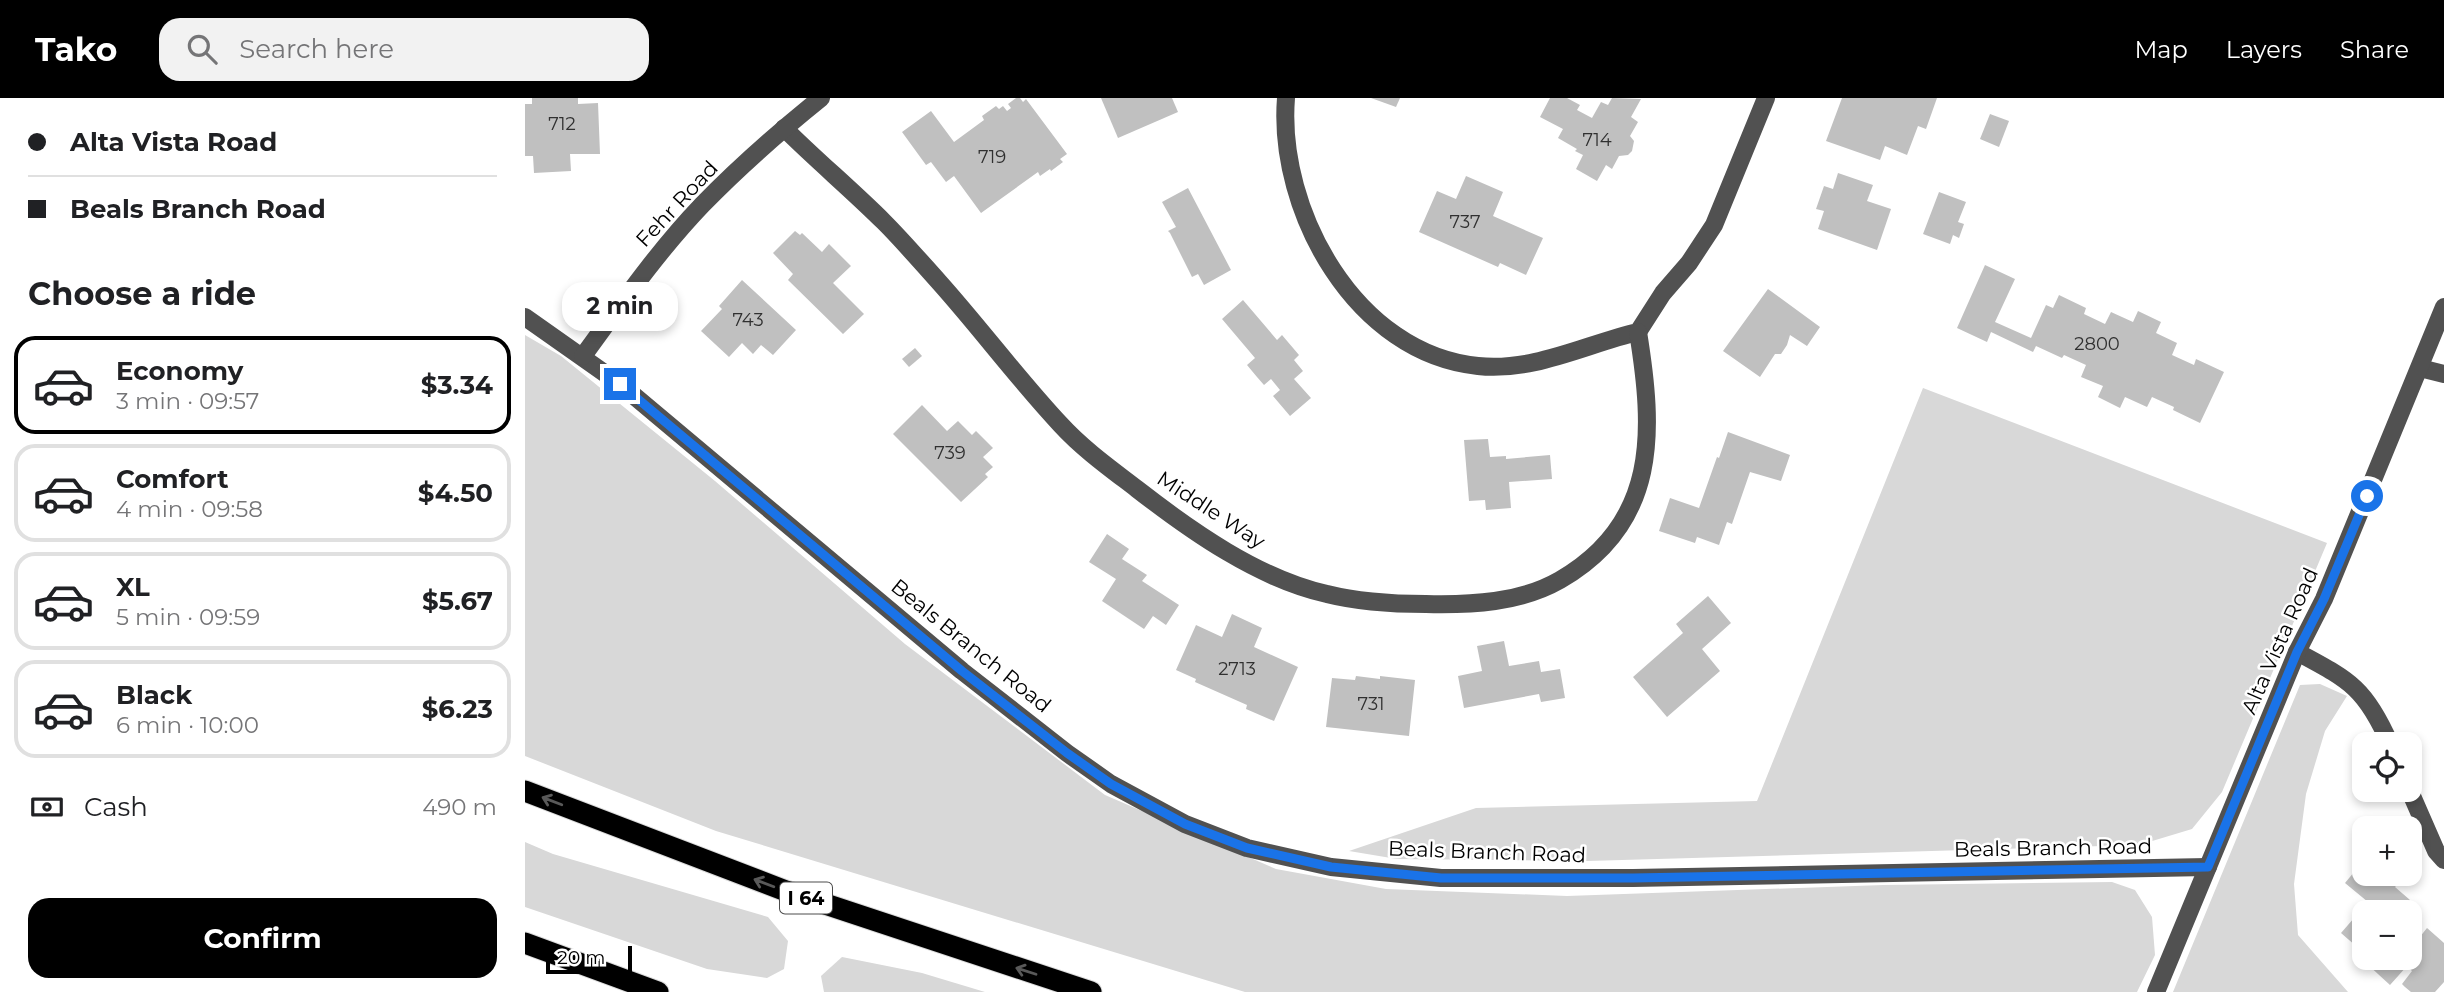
<!DOCTYPE html>
<meta charset="utf-8">
<style>
:root{--surface:#fff;--page:#f2f2f2;--text:#202124;--muted:#757577;--line:#e0e0e0;--accent:#000}
body{margin:0;font-family:Montserrat,sans-serif;background:var(--page);color:var(--text);height:100vh;display:flex;flex-direction:column;font-size:26px;white-space:nowrap}
*{box-sizing:border-box;margin:0}
p{font-size:23px;color:var(--muted)}
.icon{flex:none;width:38px;height:38px;fill:none;stroke:currentColor;stroke-width:2;stroke-linecap:round;stroke-linejoin:round}
.map{position:relative;flex:1;overflow:hidden}
.drawer{display:flex;flex-direction:column;background:var(--surface);width:525px}
.drawer>*{flex:none}
.banner{display:grid;align-content:center;height:154px;padding:0 28px;background:var(--surface)}
.buttons{position:absolute;left:1827px;top:634px;display:grid;gap:14px}
.buttons a{display:grid;place-items:center;width:70px;height:70px;border-radius:14px;background:var(--surface);box-shadow:0 4px 10px #0003;font-size:35px}
.scale{position:absolute;left:21px;bottom:18px;width:86px;box-sizing:border-box;padding-left:7px;border:4px solid #000;border-top:0;font-size:19px;line-height:24px;white-space:nowrap;color:#000;-webkit-text-stroke:5px #fff;paint-order:stroke}
.end{position:absolute;width:32px;height:32px;margin:-16px;border:9px solid #1a73e8;background:#fff;box-shadow:0 0 0 4px #fff}
.from{border-radius:50%}
.bubble{position:absolute;height:49px;border-radius:21px;background:var(--surface);box-shadow:0 4px 10px #0003;font-size:23px;font-weight:700;line-height:49px;text-align:center}
.banner b{display:flex;align-items:center;gap:24px;height:66px;font-size:26px}
.banner b+b{border-top:2px solid var(--line)}
.banner i{width:18px;height:18px;background:var(--text)}
ul{padding:0;list-style:none}
li{display:flex;align-items:center;gap:21px;height:98px;margin:0 14px 10px;padding:0 14px;border:4px solid var(--line);border-radius:21px}
li div{flex:1}
li b{display:block;font-size:26px}
li em{font-style:normal;font-weight:700}
li.on{border-color:var(--accent)}
li>.icon{width:63px;height:63px;stroke-width:1.5}
h2{padding:0 28px;font-size:32px;line-height:84px}
.pay{display:flex;align-items:center;gap:18px;height:77px;padding:0 28px;font-size:26px}
.pay p{margin-inline-start:auto}
.primary-button{display:flex;gap:14px;margin-top:auto;padding:14px 28px}
.primary-button a{flex:1;height:80px;border-radius:21px;background:var(--accent);color:#fff;font-size:28px;font-weight:700;line-height:80px;text-align:center}
header{display:flex;align-items:center;gap:42px;box-sizing:border-box;height:98px;padding:0 35px;background:var(--accent);color:#fff}
header strong{font-size:33px}
nav{display:flex;gap:38px;margin-inline-start:auto;font-size:24px}
.search{width:490px;height:63px;background:var(--page);display:flex;align-items:center;gap:18px;box-sizing:border-box;padding:0 24px;border-radius:21px;color:var(--muted);font-size:26px}
main{display:flex;flex:1;min-height:0}
.map>svg:first-child{display:block}
.green{fill:#d8d8d8}
.building{fill:#c0c0c0}
.lines{fill:none;stroke-linecap:round;stroke-linejoin:round}
.highway-casing{stroke:#dbdbdb;stroke-width:23}
.minor{stroke:#515151;stroke-width:18}
.highway{stroke:#000;stroke-width:21}
.oneway{stroke:#595959}
.route{stroke:#1a73e8;stroke-width:9}
.labels{text-anchor:middle;stroke-width:5;stroke-linejoin:round;paint-order:stroke}
.number-label{font-size:18px;fill:#303030}
.shield{fill:#fff;stroke:#4c4c4c;stroke-width:2}
.shield-label{font-size:19px;font-weight:bold;fill:#000}
.street-label{font-size:21px;fill:#000;stroke:#fff}
</style>
<header>
<strong>Tako</strong>
<div class="search"><svg class="icon" aria-label="search" viewBox="0 0 24 24"><circle cx="10" cy="10" r="6"/><path d="M15 15l6 6"/></svg>Search here</div>
<nav><a>Map</a><a>Layers</a><a>Share</a></nav>
</header>
<main>
<section class="drawer">
<div class="banner">
<b><i class="from"></i>Alta Vista Road</b>
<b><i></i>Beals Branch Road</b>
</div>
<h2>Choose a ride</h2>
<ul>
<li class="on"><svg class="icon" aria-label="car" viewBox="0 0 24 24"><path d="M5 17H2v-5l4-1 3-4h7l3 4 3 1v5h-3M9 17h6M6 11h13"/><circle cx="7" cy="17" r="2"/><circle cx="17" cy="17" r="2"/></svg><div><b>Economy</b><p>3 min · 09:57</p></div><em>$3.34</em></li>
<li><svg class="icon" aria-label="car" viewBox="0 0 24 24"><path d="M5 17H2v-5l4-1 3-4h7l3 4 3 1v5h-3M9 17h6M6 11h13"/><circle cx="7" cy="17" r="2"/><circle cx="17" cy="17" r="2"/></svg><div><b>Comfort</b><p>4 min · 09:58</p></div><em>$4.50</em></li>
<li><svg class="icon" aria-label="car" viewBox="0 0 24 24"><path d="M5 17H2v-5l4-1 3-4h7l3 4 3 1v5h-3M9 17h6M6 11h13"/><circle cx="7" cy="17" r="2"/><circle cx="17" cy="17" r="2"/></svg><div><b>XL</b><p>5 min · 09:59</p></div><em>$5.67</em></li>
<li><svg class="icon" aria-label="car" viewBox="0 0 24 24"><path d="M5 17H2v-5l4-1 3-4h7l3 4 3 1v5h-3M9 17h6M6 11h13"/><circle cx="7" cy="17" r="2"/><circle cx="17" cy="17" r="2"/></svg><div><b>Black</b><p>6 min · 10:00</p></div><em>$6.23</em></li>
</ul>
<div class="pay"><svg class="icon" aria-label="cash" viewBox="0 0 24 24"><path d="M3 7h18v10H3z"/><circle cx="12" cy="12" r="2"/></svg>Cash<p>490 m</p></div>
<div class="primary-button"><a>Confirm</a></div>
</section>
<div class="map">
<svg width="1919" height="894" viewBox="0 0 1919 894">
<rect width="100%" height="100%" fill="#fff"/>
<g class="green">
<path d="M0 237 36 258 190 383 380 546 580 697 751 771 861 791 1042 798 1358 787 1587 784 1610 792 1627 819 1630 857 1612 894H720L191 733 0 658Z"/>
<path d="M1398 290 1802 445 1697 694 1667 731 1614 747 1062 763 872 761 824 753 951 710 1232 703Z"/>
<path d="M1795 586 1822 598 1800 633 1781 696 1769 786 1773 837 1823 894H1648L1775 587Z"/>
<path d="M0 744 28 756 243 819 263 843 259 871 242 880 182 871 0 809Z"/>
<path d="M317 859 397 875 460 894H299L296 878Z"/>
</g>
<g class="building">
<path d="M7 0H53V6L73 5 75 56H45L46 73 9 75 8 58H0V6H7Z"/>
<path d="M491 0H495L498 4 501 1 542 56 535 61 538 64 526 73 525 71 515 78 513 74 456 115 429 78 421 84 406 64 401 67 377 34 406 13 429 44 459 22 457 18 471 8 474 11 478 8 482 13 486 10 483 6Z"/>
<path d="M576 0H647L653 14 593 40Z"/>
<path d="M846 0H875L871 9Z"/>
<path d="M1025 0H1042L1055 7 1052 12 1067 20 1076 4 1083 7 1087 0 1116 1 1106 19 1113 24 1105 38 1109 43 1107 53 1103 57 1094 58 1087 71 1081 67 1072 83 1051 71 1058 57 1050 53 1052 51 1033 40 1038 31 1015 19Z"/>
<path d="M1317 0H1412L1401 31 1393 28 1382 57 1360 48 1355 62 1301 43Z"/>
<path d="M1465 16 1484 23 1474 49 1455 41Z"/>
<path d="M1313 75 1348 87 1342 103 1366 111 1352 152 1293 131 1299 113 1291 111 1299 88 1308 91Z"/>
<path d="M941 78 978 94 968 118 1018 140 1001 177 975 165 973 169 894 134 912 93 931 101Z"/>
<path d="M663 90 706 172 679 187 673 176 667 179 645 135 643 133 651 129 637 104Z"/>
<path d="M1414 94 1441 104 1433 124 1439 126 1434 140 1428 137 1425 146 1398 136Z"/>
<path d="M270 133 275 137 277 135 297 154 304 146 326 168 308 185 339 216 318 236 263 182 268 176 248 155Z"/>
<path d="M1460 167 1490 181 1470 224 1506 240 1521 207 1528 210 1534 197 1561 210 1559 216 1580 226 1586 214 1608 224 1613 213 1636 224 1631 235 1652 245 1647 257 1669 267 1671 261 1699 274 1675 325 1648 312 1649 309 1627 299 1622 309 1600 299 1595 310 1573 299 1578 288 1556 279 1561 267 1539 257 1537 260 1511 248 1508 254 1466 234 1462 244 1432 230Z"/>
<path d="M217 182 271 232 248 257 236 247 228 256 217 245 204 259 176 233 197 211 194 208Z"/>
<path d="M1243 191 1295 229 1282 248 1265 237 1262 247 1256 256H1250L1235 279 1198 253Z"/>
<path d="M718 202 752 242 757 237 774 257 769 262 778 273 769 281 786 300 765 318 748 298 755 292 746 281 739 287 732 279 722 267 730 260 697 221Z"/>
<path d="M390 250 397 258 384 269 377 261Z"/>
<path d="M397 307 422 333 433 323 447 337 451 333 468 350 458 359 468 369 460 376 463 379 436 404 368 336Z"/>
<path d="M1203 334 1265 357 1256 383 1225 374 1207 426 1202 424 1194 447 1172 439 1170 445 1134 433 1145 400 1174 410 1192 359 1194 360Z"/>
<path d="M963 341 965 359 981 358V361L1025 357 1027 381 984 384 986 410 961 412 960 402 944 403 939 342Z"/>
<path d="M582 436 604 451 597 461 622 477 617 483 654 507 641 527 628 518 619 531 577 503 591 481 564 464Z"/>
<path d="M1183 498 1206 525 1177 551 1195 573 1142 619 1108 579 1158 535 1151 526Z"/>
<path d="M707 516 737 530 729 549 773 569 749 623 721 611 722 607 670 584 671 581 651 572 671 527 697 539Z"/>
<path d="M979 543 984 568 1014 563 1016 574 1035 571 1040 600 1016 604 1014 596 939 610 933 578 957 573 952 548Z"/>
<path d="M831 578 855 581V578L890 582 884 638 801 629 807 580 830 582Z"/>
<path d="M1839 762V775H1870L1877 781 1870 789 1885 802 1881 806 1894 817 1885 828V814H1839V855L1816 835 1843 804 1820 785Z"/>
<path d="M1902 830 1919 845V884L1910 894H1886L1880 889 1877 886 1887 873 1882 868 1865 887 1841 865 1846 859H1885V840L1890 845Z"/>
</g>
<g class="lines">
<defs>
<g id="highway">
<path d="M0 693 261 793 566 894"/>
<path d="M0 845 133 894"/>
</g>
</defs>
<use href="#highway" class="highway-casing"/>
<g class="minor">
<path d="M761 0C752 113 831 256 953 268 1009 274 1061 246 1113 234L1138 195 1164 165 1189 127 1241 0"/>
<path d="M259 30C291 62 327 92 359 124 378 143 396 164 414 184 456 231 493 281 536 327 558 351 586 371 612 391 666 433 734 481 802 496 834 504 868 506 901 506 946 507 995 505 1035 482 1134 425 1129 333 1113 234"/>
<path d="M0 219 95 286 437 573 542 655 586 686 660 726 722 750 806 769 916 780H1108L1683 769"/>
<path d="M58 258C96 206 133 153 177 107 214 69 255 33 296 0"/>
<path d="M1895 270 1919 276"/>
<path d="M1772 554C1824 582 1840 589 1865 646"/>
<path d="M1884 691 1911 753 1919 762"/>
<path d="M1631 894 1772 554 1799 501 1919 209"/>
</g>
<use href="#highway" class="highway"/>
</g>
<defs><path id="oneway-shaft" d="M-6 0H5M1.5-3L5.5 0L1.5 3" fill="none" stroke-width="1.6" stroke-linecap="round" stroke-linejoin="round" transform="scale(1.75)"/></defs>
<g class="oneway">
<use href="#oneway-shaft" transform="translate(27 703) rotate(-159)"/>
<use href="#oneway-shaft" transform="translate(239 785) rotate(-159)"/>
<use href="#oneway-shaft" transform="translate(501 873) rotate(-162)"/>
</g>
<g class="lines">
<path class="route" d="M95 286 437 573 542 655 586 686 660 726 722 750 806 769 916 780H1108L1683 769 1772 554 1799 501 1842 398"/>
</g>
<g class="labels">
<g class="number-label">
<text x="37" y="32">712</text>
<text x="1072" y="48">714</text>
<text x="467" y="65">719</text>
<text x="940" y="130">737</text>
<text x="223" y="228">743</text>
<text x="1572" y="252">2800</text>
<text x="425" y="361">739</text>
<text x="712" y="577">2713</text>
<text x="846" y="612">731</text>
</g>
<rect class="shield" x="255" y="784.5" width="52" height="31" rx="5"/>
<g class="shield-label">
<text x="281" y="807">I 64</text>
</g>
<g class="street-label">
<text transform="translate(152 106) rotate(-47)" y="7">Fehr Road</text>
<text transform="translate(686 412) rotate(33)" y="7">Middle Way</text>
<text transform="translate(1755 543) rotate(-66)" y="7">Alta Vista Road</text>
<text transform="translate(446 548) rotate(39)" y="7">Beals Branch Road</text>
<text transform="translate(1528 750) rotate(-1)" y="7">Beals Branch Road</text>
<text transform="translate(962 754) rotate(2)" y="7">Beals Branch Road</text>
</g>
</g>
</svg>
<div class="buttons">
<a><svg class="icon" aria-label="locate" viewBox="0 0 24 24"><circle cx="12" cy="12" r="6"/><path d="M12 2v4M12 18v4M2 12h4M18 12h4"/></svg></a>
<a>+</a>
<a>−</a>
</div>
<div class="scale">20 m</div>
<i class="end from" style="left:1842px;top:398px"></i>
<i class="end" style="left:95px;top:286px"></i>
<div class="bubble" style="left:37px;top:184px;width:116px">2 min</div>
</div>
</main>
